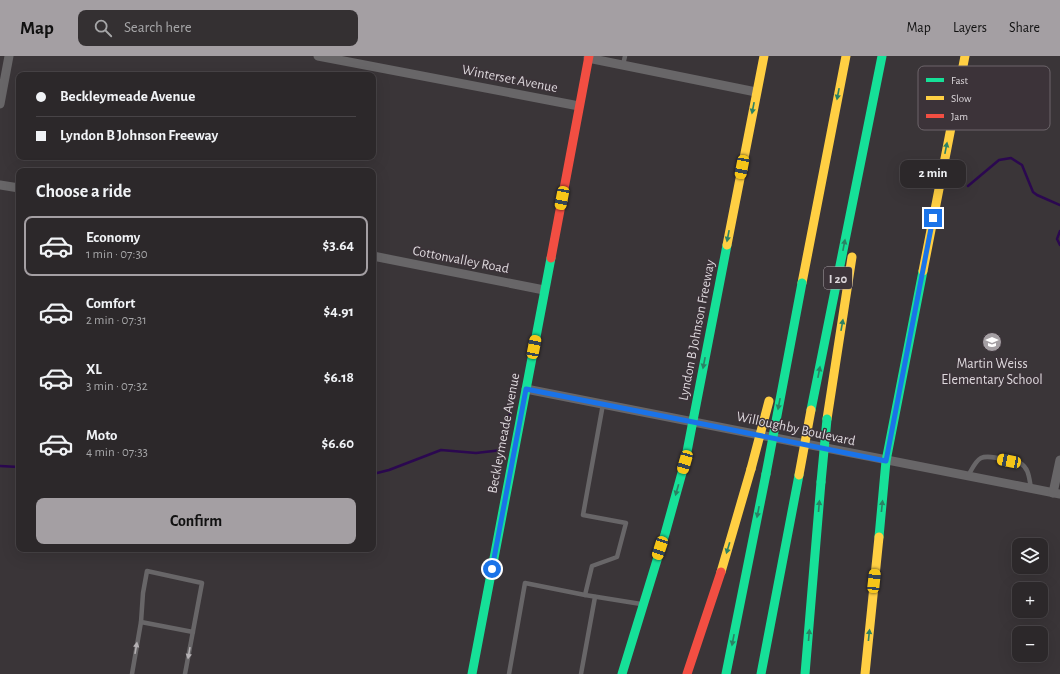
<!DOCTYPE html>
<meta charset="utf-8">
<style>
:root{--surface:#2c282a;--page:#343032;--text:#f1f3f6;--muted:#a6a6a8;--line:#484447;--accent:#a49fa3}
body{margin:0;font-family:"Alegreya Sans",sans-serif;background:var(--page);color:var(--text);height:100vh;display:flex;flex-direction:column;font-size:15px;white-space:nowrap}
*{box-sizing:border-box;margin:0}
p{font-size:13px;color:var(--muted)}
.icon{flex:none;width:22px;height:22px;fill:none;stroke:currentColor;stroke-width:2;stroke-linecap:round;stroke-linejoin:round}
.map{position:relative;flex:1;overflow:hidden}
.details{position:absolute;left:16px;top:112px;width:360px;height:384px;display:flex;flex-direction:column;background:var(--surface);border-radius:8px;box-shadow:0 4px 16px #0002,0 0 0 1px var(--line)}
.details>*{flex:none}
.hud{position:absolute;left:16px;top:16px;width:360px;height:88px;border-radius:8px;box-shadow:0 4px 16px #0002,0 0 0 1px var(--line);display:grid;align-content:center;height:88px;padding:0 20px;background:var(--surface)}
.controls{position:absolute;left:1012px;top:482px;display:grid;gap:8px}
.controls a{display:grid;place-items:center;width:36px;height:36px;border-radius:8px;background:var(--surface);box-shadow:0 4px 16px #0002,0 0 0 1px var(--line);font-size:20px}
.end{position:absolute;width:18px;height:18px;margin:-9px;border:5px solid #1a73e8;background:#fff;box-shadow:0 0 0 2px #fff}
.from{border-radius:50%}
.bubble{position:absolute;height:28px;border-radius:8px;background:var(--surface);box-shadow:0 4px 16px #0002,0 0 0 1px var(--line);font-size:13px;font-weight:700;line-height:28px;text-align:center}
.car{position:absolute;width:12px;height:24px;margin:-12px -6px;border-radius:5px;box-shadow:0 0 3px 1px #0007;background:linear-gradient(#f5c518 24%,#345 0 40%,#f5c518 0 76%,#345 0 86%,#f5c518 0)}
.hud b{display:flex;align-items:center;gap:14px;height:38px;font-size:15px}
.hud b+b{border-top:1px solid var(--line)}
.hud i{width:10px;height:10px;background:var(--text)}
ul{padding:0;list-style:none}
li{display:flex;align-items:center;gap:12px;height:60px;margin:0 8px 6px;padding:0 12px;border:2px solid transparent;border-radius:8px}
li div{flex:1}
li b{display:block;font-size:15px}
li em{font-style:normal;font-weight:700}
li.active{border-color:var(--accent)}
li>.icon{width:36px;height:36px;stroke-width:1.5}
h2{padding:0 20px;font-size:18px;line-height:48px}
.action{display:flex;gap:8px;margin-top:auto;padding:8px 20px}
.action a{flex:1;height:46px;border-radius:8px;background:var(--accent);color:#111;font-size:16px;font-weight:700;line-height:46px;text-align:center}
header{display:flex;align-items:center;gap:24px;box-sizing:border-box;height:56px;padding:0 20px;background:var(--accent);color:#111}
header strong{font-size:19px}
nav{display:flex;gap:22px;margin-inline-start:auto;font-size:14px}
.search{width:280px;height:36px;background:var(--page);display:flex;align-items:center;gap:10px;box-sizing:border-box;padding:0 14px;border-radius:8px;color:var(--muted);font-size:15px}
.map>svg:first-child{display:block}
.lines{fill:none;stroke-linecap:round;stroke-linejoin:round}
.stream{stroke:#2b0850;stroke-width:2.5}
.lane{stroke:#686668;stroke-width:4.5}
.street{stroke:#686668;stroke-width:9}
.fast{stroke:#16e098;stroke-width:9}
.slow{stroke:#ffcf43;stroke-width:9}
.jam{stroke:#f24e42;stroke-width:9}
.fast-bridge{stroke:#16e098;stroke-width:9}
.slow-bridge{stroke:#ffcf43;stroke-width:9}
.oneway{fill:#2b8164}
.oneway2{fill:#b4b0b3}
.route{stroke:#1a73e8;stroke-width:5}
.labels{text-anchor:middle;stroke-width:3;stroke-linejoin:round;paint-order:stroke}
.shield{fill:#3c3339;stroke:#ada6ab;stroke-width:1}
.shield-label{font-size:13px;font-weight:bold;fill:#ddd8dc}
.street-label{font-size:14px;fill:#ddd8dc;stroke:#3c3339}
.poi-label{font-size:14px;fill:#ddd8dc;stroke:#3c3339}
.key{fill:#3c3339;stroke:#6c656a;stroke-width:1}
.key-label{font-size:11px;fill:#ddd8dc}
</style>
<header>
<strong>Map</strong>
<div class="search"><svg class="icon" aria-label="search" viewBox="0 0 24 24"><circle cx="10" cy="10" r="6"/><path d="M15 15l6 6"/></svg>Search here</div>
<nav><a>Map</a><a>Layers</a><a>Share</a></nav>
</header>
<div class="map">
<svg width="1060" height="618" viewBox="0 0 1060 618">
<rect width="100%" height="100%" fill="#3a3538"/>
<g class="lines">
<g class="stream">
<path d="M968 130 999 104 1011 102 1022 109 1033 136 1037 139 1060 149"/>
<path d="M1060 175 1057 183 1060 189"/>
<path d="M0 410 19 411"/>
<path d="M373 418 389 414 441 394 476 397 502 394 510 358"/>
</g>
<g class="lane">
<path d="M623 9 625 0"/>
<path d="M603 348 583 459 626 467 617 501 592 510 585 539 641 548"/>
<path d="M968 420C971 415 975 405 981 402 989 398 1010 405 1020 407 1029 412 1029 422 1031 432"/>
<path d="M141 566 193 576"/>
<path d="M132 618 141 566 143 537 147 515 202 527 185 618"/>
<path d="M509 618 525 527 585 539"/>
<path d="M581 618 595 541"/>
</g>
<g class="street">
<path d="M318 0 579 50"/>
<path d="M588 2 756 36"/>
<path d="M0 48 9 0"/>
<path d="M0 129 19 132"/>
<path d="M373 200 544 234"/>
<path d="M526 333 1060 438"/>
<path d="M1053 437 1060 404"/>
</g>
<g class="fast">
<path d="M811 354 882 0"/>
<path d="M879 481 886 405 923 215"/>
<path d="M472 618 551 202"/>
<path d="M622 618 665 478 685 406 727 189"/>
<path d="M726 618 766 418"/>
<path d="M761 618 799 419"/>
<path d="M805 618 821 426"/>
</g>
<g class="slow">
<path d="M727 189 764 0"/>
<path d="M923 215 965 0"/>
<path d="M802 227 846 0"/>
<path d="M827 363 852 201"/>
<path d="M721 516 751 413"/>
<path d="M865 618 879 481"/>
</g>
<g class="jam">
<path d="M551 202 589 0"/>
<path d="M687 618 721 516"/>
</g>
<g class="fast-bridge">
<path d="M766 418 802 227"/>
<path d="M821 426 827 363"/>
</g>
<g class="slow-bridge">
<path d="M751 413 769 345"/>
<path d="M799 419 811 354"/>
</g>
</g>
<defs><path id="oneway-solid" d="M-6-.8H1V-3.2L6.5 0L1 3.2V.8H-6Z"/></defs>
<g class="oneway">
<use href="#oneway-solid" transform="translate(838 38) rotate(101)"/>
<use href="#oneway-solid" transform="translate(753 52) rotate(101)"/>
<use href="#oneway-solid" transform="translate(946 92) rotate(-79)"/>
<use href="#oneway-solid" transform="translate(728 180) rotate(101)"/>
<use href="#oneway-solid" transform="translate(844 189) rotate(-79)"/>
<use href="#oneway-solid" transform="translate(842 269) rotate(-80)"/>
<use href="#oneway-solid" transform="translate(704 307) rotate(101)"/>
<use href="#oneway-solid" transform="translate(819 316) rotate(-79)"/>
<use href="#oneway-solid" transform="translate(779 348) rotate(101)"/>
<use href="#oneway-solid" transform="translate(677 434) rotate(106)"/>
<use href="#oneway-solid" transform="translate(819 450) rotate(-85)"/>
<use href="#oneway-solid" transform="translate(882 450) rotate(-84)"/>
<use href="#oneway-solid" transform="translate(758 456) rotate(101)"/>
<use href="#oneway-solid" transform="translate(728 492) rotate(107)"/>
<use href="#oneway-solid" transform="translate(809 579) rotate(-85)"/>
<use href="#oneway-solid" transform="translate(869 579) rotate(-84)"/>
<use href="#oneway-solid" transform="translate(733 584) rotate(101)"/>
</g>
<g class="oneway2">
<use href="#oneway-solid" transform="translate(136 592) rotate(-80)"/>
<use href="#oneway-solid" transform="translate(189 597) rotate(100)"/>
</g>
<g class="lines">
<path class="route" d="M492 513 526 333 693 366 886 405 933 162"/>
</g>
<defs>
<symbol id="school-disc" viewBox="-11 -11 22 22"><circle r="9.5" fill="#a49fa3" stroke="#3c3339"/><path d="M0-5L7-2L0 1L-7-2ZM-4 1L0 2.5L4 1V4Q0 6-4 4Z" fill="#fff"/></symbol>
</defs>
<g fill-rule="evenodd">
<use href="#school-disc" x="981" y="275" width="22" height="22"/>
</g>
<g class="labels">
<rect class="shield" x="824" y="211" width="28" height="22" rx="3"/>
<g class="shield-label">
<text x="838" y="227">I 20</text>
</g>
<g class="street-label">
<text transform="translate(510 22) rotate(11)" y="5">Winterset Avenue</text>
<text transform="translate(461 203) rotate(11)" y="5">Cottonvalley Road</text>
<text transform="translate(696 274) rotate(-79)" y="5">Lyndon B Johnson Freeway</text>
<text transform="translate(796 372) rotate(12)" y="5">Willoughby Boulevard</text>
<text transform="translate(503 377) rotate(-79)" y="5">Beckleymeade Avenue</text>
</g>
<g class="poi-label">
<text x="992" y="312">Martin Weiss<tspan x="992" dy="16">Elementary School</tspan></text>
</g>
</g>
<rect x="918" y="10" width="132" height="64" rx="6" class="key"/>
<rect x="926" y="22" width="18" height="4" fill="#16e098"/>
<rect x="926" y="40" width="18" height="4" fill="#ffcf43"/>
<rect x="926" y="58" width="18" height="4" fill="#f24e42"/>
<g class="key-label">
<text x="951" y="28">Fast</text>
<text x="951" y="46">Slow</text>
<text x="951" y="64">Jam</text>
</g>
</svg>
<div class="controls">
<a><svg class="icon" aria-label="layers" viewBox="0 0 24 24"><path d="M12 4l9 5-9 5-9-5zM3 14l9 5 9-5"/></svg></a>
<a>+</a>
<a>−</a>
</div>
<i class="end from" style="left:492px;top:513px"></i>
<i class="end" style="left:933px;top:162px"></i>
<div class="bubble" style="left:900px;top:104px;width:66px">2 min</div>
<i class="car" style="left:742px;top:111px;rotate:191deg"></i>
<i class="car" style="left:562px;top:142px;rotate:191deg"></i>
<i class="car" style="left:534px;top:291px;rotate:11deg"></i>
<i class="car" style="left:1009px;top:405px;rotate:281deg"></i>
<i class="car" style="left:685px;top:406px;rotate:196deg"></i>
<i class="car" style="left:660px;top:492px;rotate:198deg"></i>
<i class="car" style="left:874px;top:525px;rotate:6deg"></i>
<div class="hud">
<b><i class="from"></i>Beckleymeade Avenue</b>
<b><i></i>Lyndon B Johnson Freeway</b>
</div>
<section class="details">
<h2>Choose a ride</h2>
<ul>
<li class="active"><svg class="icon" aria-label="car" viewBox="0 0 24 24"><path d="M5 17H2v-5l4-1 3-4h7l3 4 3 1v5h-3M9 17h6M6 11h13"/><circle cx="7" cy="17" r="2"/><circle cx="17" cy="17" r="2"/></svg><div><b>Economy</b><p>1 min · 07:30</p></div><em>$3.64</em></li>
<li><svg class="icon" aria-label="car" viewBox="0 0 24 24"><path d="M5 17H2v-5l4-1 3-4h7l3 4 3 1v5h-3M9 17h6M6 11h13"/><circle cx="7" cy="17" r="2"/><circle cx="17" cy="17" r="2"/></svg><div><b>Comfort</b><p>2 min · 07:31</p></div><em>$4.91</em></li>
<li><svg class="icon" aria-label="car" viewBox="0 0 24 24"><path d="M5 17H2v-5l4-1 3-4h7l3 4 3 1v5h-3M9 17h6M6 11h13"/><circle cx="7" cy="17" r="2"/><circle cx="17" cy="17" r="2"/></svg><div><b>XL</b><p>3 min · 07:32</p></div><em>$6.18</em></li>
<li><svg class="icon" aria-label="car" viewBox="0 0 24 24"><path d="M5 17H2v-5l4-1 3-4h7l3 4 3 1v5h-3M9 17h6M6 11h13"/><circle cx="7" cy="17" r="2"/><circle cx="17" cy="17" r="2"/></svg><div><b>Moto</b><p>4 min · 07:33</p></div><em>$6.60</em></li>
</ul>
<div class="action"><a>Confirm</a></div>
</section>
</div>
